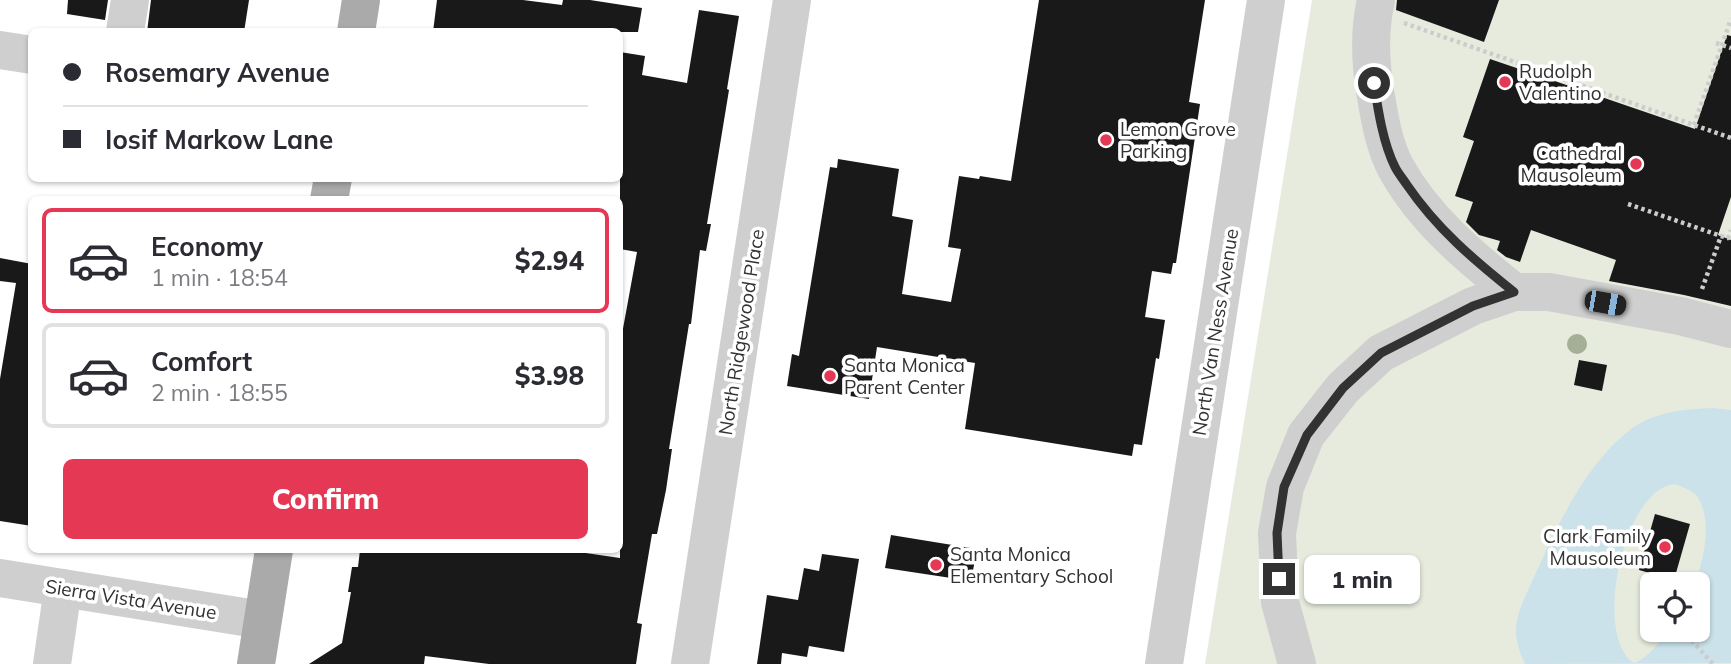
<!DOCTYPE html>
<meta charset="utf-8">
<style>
:root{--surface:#fff;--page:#f7f7f7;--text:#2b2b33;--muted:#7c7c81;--line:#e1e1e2;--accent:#e53854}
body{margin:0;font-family:Mulish,sans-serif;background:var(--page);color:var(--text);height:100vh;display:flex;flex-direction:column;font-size:26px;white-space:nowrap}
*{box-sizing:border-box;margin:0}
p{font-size:23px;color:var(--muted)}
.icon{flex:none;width:38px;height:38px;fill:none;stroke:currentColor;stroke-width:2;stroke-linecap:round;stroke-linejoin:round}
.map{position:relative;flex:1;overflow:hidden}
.panel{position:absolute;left:28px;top:196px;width:595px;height:357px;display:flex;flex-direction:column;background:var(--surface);border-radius:10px;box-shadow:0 2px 5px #0004}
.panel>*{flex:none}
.top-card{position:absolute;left:28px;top:28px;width:595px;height:154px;border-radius:10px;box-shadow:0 2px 5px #0004;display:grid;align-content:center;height:154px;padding:0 35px;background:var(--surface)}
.fabs{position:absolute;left:1640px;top:572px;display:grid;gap:14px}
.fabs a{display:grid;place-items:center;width:70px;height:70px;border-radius:10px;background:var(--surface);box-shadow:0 2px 5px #0004;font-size:35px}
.end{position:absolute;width:32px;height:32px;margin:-16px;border:9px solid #323232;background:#fff;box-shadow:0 0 0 4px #fff}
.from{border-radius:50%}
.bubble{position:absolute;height:49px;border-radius:10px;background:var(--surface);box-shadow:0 2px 5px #0004;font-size:23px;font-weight:800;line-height:49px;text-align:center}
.car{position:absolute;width:21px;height:42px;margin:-21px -10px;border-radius:9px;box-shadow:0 0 5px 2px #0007;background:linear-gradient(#222 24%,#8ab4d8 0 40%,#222 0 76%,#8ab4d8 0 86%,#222 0)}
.top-card b{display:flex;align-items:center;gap:24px;height:66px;font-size:26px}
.top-card b+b{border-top:2px solid var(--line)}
.top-card i{width:18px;height:18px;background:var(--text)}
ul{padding:12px 0 0;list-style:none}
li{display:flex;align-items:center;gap:21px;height:105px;margin:0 14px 10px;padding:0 21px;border:4px solid var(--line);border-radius:10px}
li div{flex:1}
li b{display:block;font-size:26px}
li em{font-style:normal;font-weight:800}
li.active{border-color:var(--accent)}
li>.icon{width:63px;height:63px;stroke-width:1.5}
.button{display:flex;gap:14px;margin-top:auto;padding:14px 35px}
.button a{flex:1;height:80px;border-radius:10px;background:var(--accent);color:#fff;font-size:28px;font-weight:800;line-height:80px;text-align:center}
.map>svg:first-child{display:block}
.green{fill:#e6ebde;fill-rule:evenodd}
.water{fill:#cbe2eb;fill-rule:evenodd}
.building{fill:#191919}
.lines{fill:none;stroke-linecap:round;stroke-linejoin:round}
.path{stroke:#ccc;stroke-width:4.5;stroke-dasharray:3.5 3.5;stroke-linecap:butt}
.minor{stroke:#cfcfcf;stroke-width:38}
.major{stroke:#aaa;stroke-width:38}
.tree{fill:#a4af95}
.route{stroke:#323232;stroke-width:9}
.poi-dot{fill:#e53854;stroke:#fff;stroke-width:2.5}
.labels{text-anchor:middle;stroke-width:7;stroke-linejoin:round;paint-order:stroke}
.poi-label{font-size:19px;fill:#323232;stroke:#fff;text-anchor:start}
.street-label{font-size:19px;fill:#323232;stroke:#fff}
</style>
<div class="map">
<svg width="1731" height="664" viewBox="0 0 1731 664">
<rect width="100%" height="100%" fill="#fff"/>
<path class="green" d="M1312 0H1731V664H1205ZM1652 584H1698V630H1652Z"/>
<path class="water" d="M1713 408 1731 410V663L1525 664C1520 653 1515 640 1516 628 1517 611 1527 593 1534 577 1557 526 1583 469 1626 433 1650 412 1683 409 1713 408ZM1675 484C1682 487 1689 489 1695 494 1714 515 1704 562 1694 584H1698V630H1669C1659 641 1649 658 1634 663 1592 637 1623 488 1675 484Z"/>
<g class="building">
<path d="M68 0H108L105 20 67 14Z"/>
<path d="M151 0H249L244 32H147Z"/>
<path d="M437 0H523L562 5 563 0H590L642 8 638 32H433Z"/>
<path d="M1039 0H1205L1189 102 1200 104 1176 263H1173L1171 274 1152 271 1145 317 1165 320 1159 359 1156 358 1142 445 1134 444 1132 456 965 429 975 363 877 347 869 399 787 386 792 354 799 356 830 167 837 168 838 159 899 169 892 216 913 220 902 294 951 302 961 249 948 247 959 176 979 179 980 176 1011 181Z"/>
<path d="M1397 0H1499L1484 42 1396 10Z"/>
<path d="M699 10 739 16 727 89 729 90 707 224H711L706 251 700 250 691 324H689L669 449H672L666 490 657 534H652L637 623 642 624 636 664H489L425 656 424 664H309L342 643 351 592H348L352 567H358L360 550H565L620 558V345L637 252 620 249V52L645 56 642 75 687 83Z"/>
<path d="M1727 35 1731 36V197L1718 235 1731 240V306L1684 295 1609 281 1616 260 1531 230 1520 262 1506 257 1497 250 1500 241 1479 235 1466 222 1473 202 1455 196 1474 141 1463 137 1490 59 1695 129Z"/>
<path d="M0 258 32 264V526L0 521V379L16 283 0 281Z"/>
<path d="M1579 360 1607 365 1602 391 1574 385Z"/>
<path d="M1655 514 1690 524 1674 580 1639 570Z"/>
<path d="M891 535 977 549 971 581 885 568Z"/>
<path d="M822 554 859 559 844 652 809 646 807 657 782 653 781 664H757L767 595 798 600 804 568 819 571Z"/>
</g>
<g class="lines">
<g class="path">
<path d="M1404 23 1731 138"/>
<path d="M1716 43 1731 48"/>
<path d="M1694 125 1731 19"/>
<path d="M1628 204 1721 236"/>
<path d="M1702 289 1721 236 1728 238 1731 230"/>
<path d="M1654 584 1657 575"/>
<path d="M1652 591V592"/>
<path d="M1682 630 1713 664"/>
</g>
<g class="minor">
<path d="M1376 0C1369 30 1370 60 1375 91 1379 115 1384 147 1396 168 1424 219 1470 257 1514 292"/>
<path d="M125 32 130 0"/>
<path d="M0 50 32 55"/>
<path d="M0 578 262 620"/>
<path d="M52 664 63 588"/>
<path d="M690 664 792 0"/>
<path d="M1164 664 1266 0"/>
<path d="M1297 664 1280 602 1277 533 1285 487 1306 435 1343 388 1381 353 1473 306 1514 292H1549L1680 316 1731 329"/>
</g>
<g class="major">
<path d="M356 32 361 0"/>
<path d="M329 200 333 178"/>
<path d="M256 664 274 550"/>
</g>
</g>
<circle class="tree" cx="1577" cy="344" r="10"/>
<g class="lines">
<path class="route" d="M1279 579 1277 533 1284 487 1307 435 1343 388 1381 353 1473 306 1514 292C1474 260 1437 229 1407 185 1403 179 1398 173 1395 167 1383 143 1378 110 1374 83"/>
</g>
<g class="poi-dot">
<circle cx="1505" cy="82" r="7"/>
<circle cx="1106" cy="140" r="7"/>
<circle cx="1636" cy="164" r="7"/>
<circle cx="830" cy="376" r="7"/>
<circle cx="1665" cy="547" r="7"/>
<circle cx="936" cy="565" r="7"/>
</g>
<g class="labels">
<g class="poi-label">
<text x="1519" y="78">Rudolph<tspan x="1519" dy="22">Valentino</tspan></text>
<text x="1120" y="136">Lemon Grove<tspan x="1120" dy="22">Parking</tspan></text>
<text x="1622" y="160" text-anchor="end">Cathedral<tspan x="1622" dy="22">Mausoleum</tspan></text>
<text x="844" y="372">Santa Monica<tspan x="844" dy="22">Parent Center</tspan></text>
<text x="1651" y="543" text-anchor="end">Clark Family<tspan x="1651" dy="22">Mausoleum</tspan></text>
<text x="950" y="561">Santa Monica<tspan x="950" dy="22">Elementary School</tspan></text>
</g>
<g class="street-label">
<text transform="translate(741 332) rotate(-81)" y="7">North Ridgewood Place</text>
<text transform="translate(1215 332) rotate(-81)" y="7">North Van Ness Avenue</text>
<text transform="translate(131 599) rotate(9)" y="7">Sierra Vista Avenue</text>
</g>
</g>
</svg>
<div class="fabs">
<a><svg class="icon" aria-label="locate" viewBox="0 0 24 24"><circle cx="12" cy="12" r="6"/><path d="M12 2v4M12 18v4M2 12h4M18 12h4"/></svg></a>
</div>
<i class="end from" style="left:1374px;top:83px"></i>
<i class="end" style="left:1279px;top:579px"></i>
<div class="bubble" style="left:1304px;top:555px;width:116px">1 min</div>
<i class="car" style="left:1605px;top:303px;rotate:100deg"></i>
<div class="top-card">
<b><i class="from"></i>Rosemary Avenue</b>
<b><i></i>Iosif Markow Lane</b>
</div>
<section class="panel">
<ul>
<li class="active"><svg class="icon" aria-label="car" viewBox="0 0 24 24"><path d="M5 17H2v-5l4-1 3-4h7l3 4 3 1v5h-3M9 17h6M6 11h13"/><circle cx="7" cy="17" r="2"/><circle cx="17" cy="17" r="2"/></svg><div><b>Economy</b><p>1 min · 18:54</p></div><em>$2.94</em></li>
<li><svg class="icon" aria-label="car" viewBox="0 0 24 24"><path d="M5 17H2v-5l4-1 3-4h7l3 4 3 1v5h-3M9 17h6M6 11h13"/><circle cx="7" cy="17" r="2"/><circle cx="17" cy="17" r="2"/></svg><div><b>Comfort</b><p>2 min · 18:55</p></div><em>$3.98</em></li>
</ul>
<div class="button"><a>Confirm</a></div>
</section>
</div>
